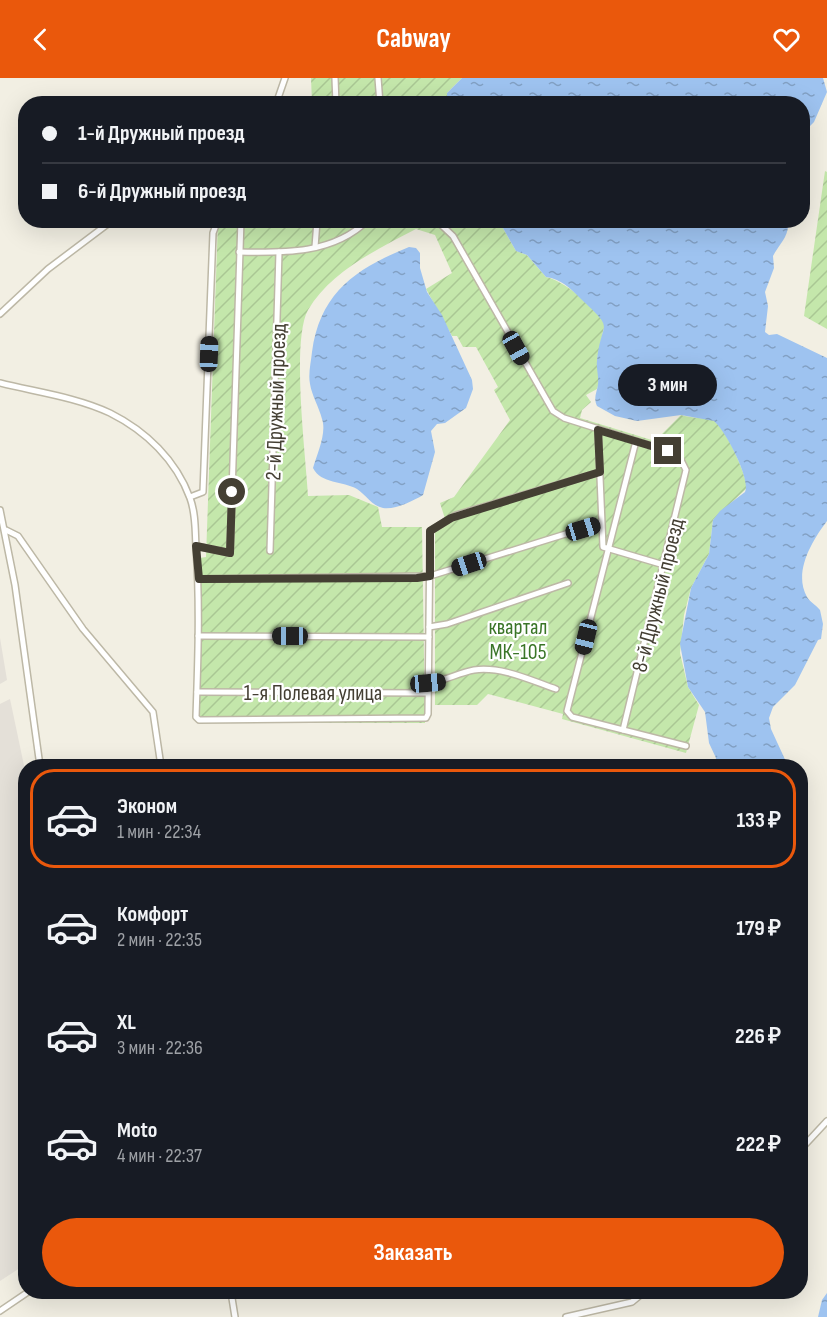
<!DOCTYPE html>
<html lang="ru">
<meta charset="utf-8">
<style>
:root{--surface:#171b24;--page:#20242c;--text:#f1f3f6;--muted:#9ea1a6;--line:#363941;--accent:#ea580c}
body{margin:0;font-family:"Sofia Sans Condensed",sans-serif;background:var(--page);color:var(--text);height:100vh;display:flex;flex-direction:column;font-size:22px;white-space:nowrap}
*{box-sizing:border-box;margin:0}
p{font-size:20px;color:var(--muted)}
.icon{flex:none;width:33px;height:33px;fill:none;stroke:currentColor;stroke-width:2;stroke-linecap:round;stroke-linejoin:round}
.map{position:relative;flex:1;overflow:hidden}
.drawer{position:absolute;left:18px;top:681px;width:790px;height:540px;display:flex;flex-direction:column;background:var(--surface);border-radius:24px;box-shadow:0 6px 24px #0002}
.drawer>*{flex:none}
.banner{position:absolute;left:18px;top:18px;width:792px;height:132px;border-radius:24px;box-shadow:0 6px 24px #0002;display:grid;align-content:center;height:132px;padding:0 24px;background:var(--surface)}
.end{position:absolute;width:27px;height:27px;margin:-14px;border:8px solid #443f33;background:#fff;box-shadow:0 0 0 3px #fff}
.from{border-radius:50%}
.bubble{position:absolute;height:42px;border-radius:21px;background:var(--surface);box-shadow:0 6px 24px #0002;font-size:20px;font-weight:700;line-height:42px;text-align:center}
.car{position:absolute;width:18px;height:36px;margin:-18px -9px;border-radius:8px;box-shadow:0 0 4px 2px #0007;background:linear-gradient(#222 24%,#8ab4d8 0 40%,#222 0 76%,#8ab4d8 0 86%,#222 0)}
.banner b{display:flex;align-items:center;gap:21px;height:57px;font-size:22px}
.banner b+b{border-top:2px solid var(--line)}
.banner i{width:15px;height:15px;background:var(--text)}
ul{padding:10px 0 0;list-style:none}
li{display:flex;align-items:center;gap:18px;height:99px;margin:0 12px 9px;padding:0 12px;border:3px solid transparent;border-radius:24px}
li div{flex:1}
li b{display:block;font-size:22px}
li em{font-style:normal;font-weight:700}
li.current{border-color:var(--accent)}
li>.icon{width:54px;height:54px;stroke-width:1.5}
.cta{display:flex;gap:12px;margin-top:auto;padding:12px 24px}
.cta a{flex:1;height:69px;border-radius:36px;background:var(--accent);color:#fff;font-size:24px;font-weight:700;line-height:69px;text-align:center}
header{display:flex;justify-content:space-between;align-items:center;height:78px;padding:0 24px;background:var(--accent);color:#fff;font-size:27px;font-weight:700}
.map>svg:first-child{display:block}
.industrial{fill:#e4e0d8}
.garden{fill:url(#garden-furrows)}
.water{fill:url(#water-ripples)}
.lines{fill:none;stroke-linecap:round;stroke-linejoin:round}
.minor-casing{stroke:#bdb8a6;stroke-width:8}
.minor{stroke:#fff;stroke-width:5}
.route{stroke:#443f33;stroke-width:8}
.labels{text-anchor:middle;stroke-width:4.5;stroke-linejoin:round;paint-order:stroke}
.street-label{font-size:22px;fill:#443f33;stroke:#fff}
.park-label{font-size:22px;fill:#3a7527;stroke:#fff}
</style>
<header><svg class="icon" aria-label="back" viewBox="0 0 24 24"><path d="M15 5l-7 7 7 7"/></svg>Cabway<svg class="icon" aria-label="heart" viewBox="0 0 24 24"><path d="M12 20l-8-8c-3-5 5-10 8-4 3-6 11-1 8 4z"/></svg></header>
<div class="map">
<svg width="827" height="1239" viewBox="0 0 827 1239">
<defs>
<pattern id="garden-furrows" width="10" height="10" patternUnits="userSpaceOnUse" patternTransform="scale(1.5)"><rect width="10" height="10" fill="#c4e7ab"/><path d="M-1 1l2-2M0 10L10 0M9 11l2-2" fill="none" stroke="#aac794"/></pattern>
<pattern id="water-ripples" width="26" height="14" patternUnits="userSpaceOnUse" patternTransform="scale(1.5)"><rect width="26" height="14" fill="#9ec3f0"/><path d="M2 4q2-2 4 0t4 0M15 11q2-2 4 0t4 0" fill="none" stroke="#82a0c3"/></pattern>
</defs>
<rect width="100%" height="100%" fill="#f2efe3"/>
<g class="industrial">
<path d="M0 560 7 602 0 606Z"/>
<path d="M10 621 26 697V1186L0 1203V626Z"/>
</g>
<g class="garden">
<path d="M311 0H462L447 15V26L312 25Z"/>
<path d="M825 93 827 94V251L804 238Z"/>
<path d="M218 143H499L516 173 527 177 546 199C561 201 598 230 605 245L597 281 599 304 597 311 586 317 591 324 582 332 580 340 655 363 681 337C690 340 708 340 714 343 726 350 746 396 747 410L713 442 709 476 691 510 684 537 680 575 688 609 699 627 686 675 562 641 563 636 488 616 477 627H435V453L447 447 440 425 454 419 510 342 494 312 498 309 476 269H463L457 258H452L426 211 452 195 435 157 416 151C378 171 331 193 308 232 291 263 306 379 308 418L349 417 378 429 382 449H422L425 645H198L194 640 196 503 199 499 200 480 206 479Z"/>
</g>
<g class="water">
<path d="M462 0H823L827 14 814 44 803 55 802 26 447 25V15Z"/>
<path d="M781 142 784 146 788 145C789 159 779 166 773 178L774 190 765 214 768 228 765 254 769 257 777 256 827 280V443C812 463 793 494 807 519 810 524 816 527 820 532L823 546 821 561 818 562 795 607 773 629 769 640 771 651 788 688H714L716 680 709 665 705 634 688 609 680 566 691 510 709 476 713 442 720 433 745 414C751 401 725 352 714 343L681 337 637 343 615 338 597 328C593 319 597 315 598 306 599 299 596 290 597 283 601 240 617 255 580 220 570 210 561 201 546 199L527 177 516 173 499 143Z"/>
<path d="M409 169 416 170 420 175V190L427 214 442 237 472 302 473 311 466 330 445 345 437 346 431 353 435 374 423 417C413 423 395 432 383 430 372 428 366 417 357 411 343 403 321 406 313 390 317 376 327 355 322 341 319 329 312 318 310 306 308 296 311 284 312 274 320 214 357 190 409 169Z"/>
<path d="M827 1215V1239H818L822 1222Z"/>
</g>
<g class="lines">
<defs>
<g id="minor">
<path d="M335 0 336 26"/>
<path d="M378 0 380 26"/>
<path d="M276 26 285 0"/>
<path d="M296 142H385"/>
<path d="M436 142 453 158 553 333 564 340 668 373 681 382 686 392 623 652"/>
<path d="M315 169 317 143"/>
<path d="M239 174C284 175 334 176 368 142"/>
<path d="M0 236 48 191 113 142"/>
<path d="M0 305C36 314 76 319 110 335 146 353 176 382 190 420 196 436 195 453 196 469 200 526 198 582 196 639L199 642 426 640 428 636 430 453 456 437 600 394"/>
<path d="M598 352 603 469 664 487"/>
<path d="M636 363 567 633 572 639 686 668"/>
<path d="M190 419 203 414 213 155 218 142"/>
<path d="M0 432 15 507 40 688"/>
<path d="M6 452 18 458 83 551 153 634 161 688"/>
<path d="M196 468 230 475 241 142"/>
<path d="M270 473 279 174"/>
<path d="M199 501 430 498 601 445"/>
<path d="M429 549 447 546 568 505"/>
<path d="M198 558 429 559"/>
<path d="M428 605C445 603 458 595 474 592 501 588 530 602 556 611"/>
<path d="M197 614 428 615"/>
<path d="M801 1071 827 1043"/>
<path d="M231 1214 235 1239"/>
<path d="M0 1233 28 1214"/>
<path d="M566 1239 632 1224 644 1214"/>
</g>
</defs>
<use href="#minor" class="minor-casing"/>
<use href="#minor" class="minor"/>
</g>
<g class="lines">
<path class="route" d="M232 414 230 475 196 468 199 501 417 500 430 498V453L451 440 600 394 598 352 668 373"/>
</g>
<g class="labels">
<g class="street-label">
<text transform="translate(275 324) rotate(-88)" y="8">2-й Дружный проезд</text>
<text transform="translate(657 517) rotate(-76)" y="8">8-й Дружный проезд</text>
<text x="313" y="622">1-я Полевая улица</text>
</g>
<g class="park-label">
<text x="518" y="556">квартал<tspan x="518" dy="25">МК-105</tspan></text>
</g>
</g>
</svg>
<i class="end from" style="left:232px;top:414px"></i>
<i class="end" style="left:668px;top:373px"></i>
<div class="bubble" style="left:618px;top:286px;width:99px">3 мин</div>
<i class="car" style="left:516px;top:270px;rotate:151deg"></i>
<i class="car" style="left:209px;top:276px;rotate:2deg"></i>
<i class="car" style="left:583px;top:451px;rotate:73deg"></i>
<i class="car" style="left:469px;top:486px;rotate:252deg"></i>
<i class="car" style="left:290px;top:558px;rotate:270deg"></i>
<i class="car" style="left:586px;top:559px;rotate:194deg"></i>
<i class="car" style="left:428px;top:605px;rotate:85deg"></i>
<div class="banner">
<b><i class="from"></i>1-й Дружный проезд</b>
<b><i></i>6-й Дружный проезд</b>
</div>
<section class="drawer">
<ul>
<li class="current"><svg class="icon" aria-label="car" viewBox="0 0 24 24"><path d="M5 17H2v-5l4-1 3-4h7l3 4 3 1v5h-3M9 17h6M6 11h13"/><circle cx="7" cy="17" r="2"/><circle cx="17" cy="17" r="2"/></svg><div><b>Эконом</b><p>1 мин · 22:34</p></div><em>133 ₽</em></li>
<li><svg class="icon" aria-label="car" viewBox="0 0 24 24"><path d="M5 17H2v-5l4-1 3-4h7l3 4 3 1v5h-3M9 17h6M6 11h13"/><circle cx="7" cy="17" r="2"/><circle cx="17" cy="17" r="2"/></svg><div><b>Комфорт</b><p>2 мин · 22:35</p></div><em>179 ₽</em></li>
<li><svg class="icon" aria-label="car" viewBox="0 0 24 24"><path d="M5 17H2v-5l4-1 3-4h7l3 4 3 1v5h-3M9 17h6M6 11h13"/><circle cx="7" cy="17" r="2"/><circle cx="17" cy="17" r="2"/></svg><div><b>XL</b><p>3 мин · 22:36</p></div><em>226 ₽</em></li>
<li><svg class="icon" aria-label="car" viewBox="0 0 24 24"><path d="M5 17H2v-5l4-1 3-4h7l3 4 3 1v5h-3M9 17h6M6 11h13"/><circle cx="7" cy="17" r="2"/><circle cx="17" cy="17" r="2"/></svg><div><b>Moto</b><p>4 мин · 22:37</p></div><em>222 ₽</em></li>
</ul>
<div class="cta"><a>Заказать</a></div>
</section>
</div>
